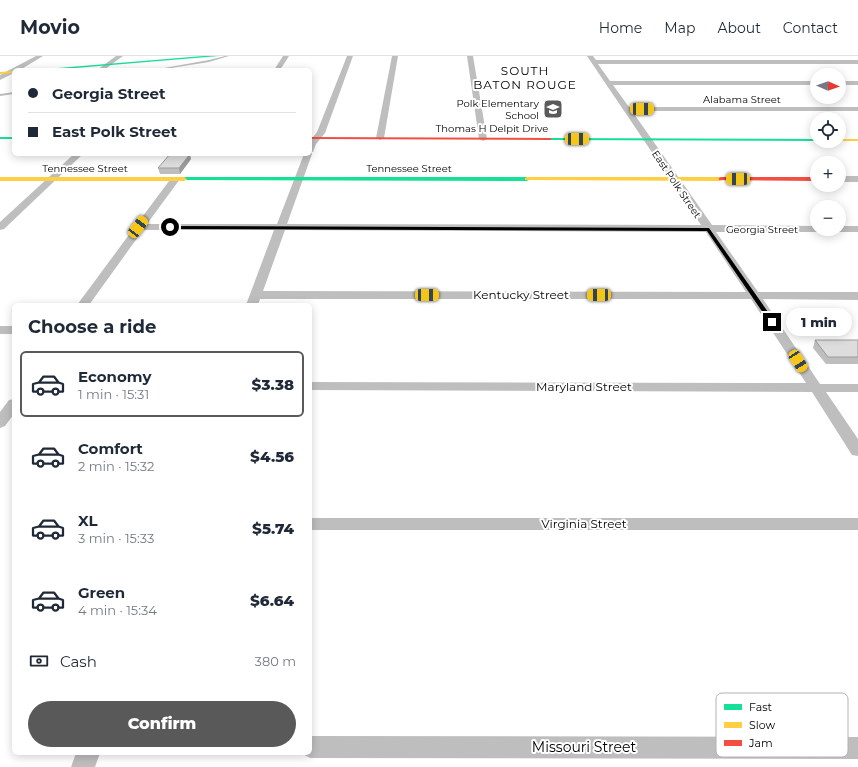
<!DOCTYPE html>
<meta charset="utf-8">
<style>
:root{--surface:#fff;--page:#f2f2f3;--text:#1f2937;--muted:#747a83;--line:#e0e1e3;--accent:#595959}
body{margin:0;font-family:Montserrat,sans-serif;background:var(--page);color:var(--text);height:100vh;display:flex;flex-direction:column;font-size:15px;white-space:nowrap}
*{box-sizing:border-box;margin:0}
p{font-size:13px;color:var(--muted)}
.icon{flex:none;width:22px;height:22px;fill:none;stroke:currentColor;stroke-width:2;stroke-linecap:round;stroke-linejoin:round}
.map{position:relative;flex:1;overflow:hidden}
.panel{position:absolute;left:12px;top:247px;width:300px;height:452px;display:flex;flex-direction:column;background:var(--surface);border-radius:6px;box-shadow:0 2px 10px #0003}
.panel>*{flex:none}
.guide{position:absolute;left:12px;top:12px;width:300px;height:88px;border-radius:6px;box-shadow:0 2px 10px #0003;display:grid;align-content:center;height:88px;padding:0 16px;background:var(--surface)}
.needle{width:26px;rotate:92deg}
.tools{position:absolute;left:810px;top:12px;display:grid;gap:8px}
.tools a{display:grid;place-items:center;width:36px;height:36px;border-radius:50%;background:var(--surface);box-shadow:0 2px 10px #0003;font-size:20px}
.end{position:absolute;width:18px;height:18px;margin:-9px;border:5px solid #000;background:#fff;box-shadow:0 0 0 2px #fff}
.from{border-radius:50%}
.bubble{position:absolute;height:28px;border-radius:14px;background:var(--surface);box-shadow:0 2px 10px #0003;font-size:13px;font-weight:800;line-height:28px;text-align:center}
.car{position:absolute;width:12px;height:24px;margin:-12px -6px;border-radius:5px;box-shadow:0 0 3px 1px #0007;background:linear-gradient(#f5c518 24%,#345 0 40%,#f5c518 0 76%,#345 0 86%,#f5c518 0)}
.guide b{display:flex;align-items:center;gap:14px;height:38px;font-size:15px}
.guide b+b{border-top:1px solid var(--line)}
.guide i{width:10px;height:10px;background:var(--text)}
ul{padding:0;list-style:none}
li{display:flex;align-items:center;gap:12px;height:66px;margin:0 8px 6px;padding:0 8px;border:2px solid transparent;border-radius:6px}
li div{flex:1}
li b{display:block;font-size:15px}
li em{font-style:normal;font-weight:800}
li.active{border-color:var(--accent)}
li>.icon{width:36px;height:36px;stroke-width:1.5}
h2{padding:0 16px;font-size:18px;line-height:48px}
.pay{display:flex;align-items:center;gap:10px;height:44px;padding:0 16px;font-size:15px}
.pay p{margin-inline-start:auto}
.primary-button{display:flex;gap:8px;margin-top:auto;padding:8px 16px}
.primary-button a{flex:1;height:46px;border-radius:24px;background:var(--accent);color:#fff;font-size:16px;font-weight:800;line-height:46px;text-align:center}
header{display:flex;align-items:center;gap:24px;box-sizing:border-box;height:56px;padding:0 20px;background:var(--surface);border-bottom:1px solid var(--line)}
header strong{font-size:19px}
nav{display:flex;gap:22px;margin-inline-start:auto;font-size:14px}
.map>svg:first-child{display:block}
.lines{fill:none;stroke-linecap:round;stroke-linejoin:round}
.stream{fill:#bcbcbc;fill-rule:evenodd}
.street{fill:#bebebe;fill-rule:evenodd}
.fast{fill:#16e098;fill-rule:evenodd}
.slow{fill:#ffcf43;fill-rule:evenodd}
.jam{fill:#f24e42;fill-rule:evenodd}
.wall{fill:#bebebe}
.shaded-wall{fill:#9b9b9b}
.building{fill:#ddd;stroke:#9b9b9b}
.route{fill:#000}
.labels{text-anchor:middle;stroke-width:4;stroke-linejoin:round;paint-order:stroke}
.far-street-label{font-size:10px;fill:#000;stroke:#fff}
.far-poi-label{font-size:10px;fill:#000;stroke:#fff;text-anchor:end}
.far-quarter-label{font-size:12px;letter-spacing:1px;fill:#000;stroke:#fff}
.street-label{font-size:12px;fill:#000;stroke:#fff}
.near-street-label{font-size:14px;fill:#000;stroke:#fff}
.key{fill:#fff;stroke:#b2b2b2;stroke-width:1}
.key-label{font-size:11px;fill:#000}
</style>
<header>
<strong>Movio</strong>
<nav><a>Home</a><a>Map</a><a>About</a><a>Contact</a></nav>
</header>
<div class="map">
<svg width="858" height="711" viewBox="0 0 858 711">
<rect width="100%" height="100%" fill="#fff"/>
<g class="lines">
<g class="stream">
<path d="M225 0H229L209 6 158 14H153L209 4Z"/>
<path d="M14 36V38L0 40V38Z"/>
</g>
<g class="street">
<path d="M36 0H43L20 14H14V17L0 24V19Z"/>
<path d="M116 0H123L104 14H97Z"/>
<path d="M283 0H289L280 14H274Z"/>
<path d="M347 0H353L325 77 316 88 313 96H311L312 98 287 168 701 169 587 0H593L596 4H858V8H598L610 25H817V29H613L629 51H858V55H632L712 169 817 170V173H839V170H858V176H716L758 236H858V244L763 243 820 328H858V336H826L858 383V400L852 399 812 336 310 334V326L806 327 751 243H260L258 249H246L274 174H143L89 249H77L134 172V169L137 168 172 121H178L180 123 147 168H277L304 98H310V85L317 76ZM285 174 706 176 746 236 263 235Z"/>
<path d="M392 0H398L384 82 380 84 376 82Z"/>
<path d="M467 0H473L487 83 483 85 479 83Z"/>
<rect x="839" y="25" width="19" height="4"/>
<path d="M74 98H83L4 173 0 174V166Z"/>
<rect x="839" y="120" width="19" height="6"/>
<rect x="0" y="270" width="14" height="8"/>
<path d="M14 343V358L5 370 0 372V356L9 344Z"/>
<rect x="310" y="462" width="548" height="12"/>
<path d="M310 680 858 681V703L310 702 301 697H310Z"/>
<path d="M76 697H100L95 711H71Z"/>
</g>
<g class="fast">
<path d="M203 0H219L51 14H34Z"/>
<rect x="0" y="81" width="14" height="2"/>
<path d="M548 82 817 83V85H819H817L550 84H548Z"/>
<path d="M184 121H527L530 123 527 125 182 124 181 123Z"/>
</g>
<g class="slow">
<path d="M14 15V17L0 18V16Z"/>
<path d="M839 83H858V85H837H839Z"/>
<path d="M0 121H184L187 123 184 125H0Z"/>
<path d="M527 121H721L724 123 721 125 525 124V122Z"/>
</g>
<g class="jam">
<path d="M310 81 550 82 552 83 550 84 310 83Z"/>
<path d="M721 121H817V125L719 124V122Z"/>
</g>
</g>
<g class="wall">
<path d="M191 103 180 118H160L158 112Z"/>
<path d="M815 284H858V308H826L813 292Z"/>
</g>
<path class="shaded-wall" d="M190 98 191 103 180 118 179 112Z"/>
<g class="building">
<path d="M170 98H190L179 112H158Z"/>
<path d="M815 284H858V301H828Z"/>
</g>
<path class="route" d="M169 170 709 172 775 266 770 267 707 175 170 173Z"/>
<defs>
<symbol id="school-square" viewBox="-11 -11 22 22"><rect x="-9" y="-9" width="18" height="18" rx="4" fill="#595959" stroke="#fff"/><path d="M0-5L7-2L0 1L-7-2ZM-4 1L0 2.5L4 1V4Q0 6-4 4Z" fill="#fff"/></symbol>
</defs>
<g fill-rule="evenodd">
<use href="#school-square" x="542" y="42" width="22" height="22"/>
</g>
<g class="labels">
<g class="far-street-label">
<text x="742" y="47">Alabama Street</text>
<text x="492" y="76">Thomas H Delpit Drive</text>
<text x="85" y="116">Tennessee Street</text>
<text x="409" y="116">Tennessee Street</text>
<text transform="translate(677 128) rotate(56)" y="4">East Polk Street</text>
<text x="762" y="177">Georgia Street</text>
</g>
<g class="far-poi-label">
<text x="539" y="51">Polk Elementary<tspan x="539" dy="12">School</tspan></text>
</g>
<g class="far-quarter-label">
<text x="525" y="19">SOUTH<tspan x="525" dy="14">BATON ROUGE</tspan></text>
</g>
<g class="street-label">
<text x="521" y="243">Kentucky Street</text>
<text x="584" y="335">Maryland Street</text>
<text x="584" y="472">Virginia Street</text>
</g>
<g class="near-street-label">
<text x="584" y="696">Missouri Street</text>
</g>
</g>
<rect x="716" y="637" width="132" height="64" rx="6" class="key"/>
<rect x="724" y="648" width="18" height="6" fill="#16e098"/>
<rect x="724" y="666" width="18" height="6" fill="#ffcf43"/>
<rect x="724" y="684" width="18" height="6" fill="#f24e42"/>
<g class="key-label">
<text x="749" y="655">Fast</text>
<text x="749" y="673">Slow</text>
<text x="749" y="691">Jam</text>
</g>
</svg>
<div class="tools">
<a><svg class="needle" viewBox="-14 -14 28 28"><path d="M0-13l5 13h-10z" fill="#e53935"/><path d="M0 13l5-13h-10z" fill="#747a83"/></svg></a>
<a><svg class="icon" aria-label="locate" viewBox="0 0 24 24"><circle cx="12" cy="12" r="6"/><path d="M12 2v4M12 18v4M2 12h4M18 12h4"/></svg></a>
<a>+</a>
<a>−</a>
</div>
<i class="end from" style="left:170px;top:171px"></i>
<i class="end" style="left:772px;top:266px"></i>
<div class="bubble" style="left:786px;top:252px;width:66px">1 min</div>
<i class="car" style="left:642px;top:53px;rotate:90deg"></i>
<i class="car" style="left:577px;top:83px;rotate:89deg"></i>
<i class="car" style="left:738px;top:123px;rotate:270deg"></i>
<i class="car" style="left:138px;top:171px;rotate:37deg"></i>
<i class="car" style="left:427px;top:239px;rotate:90deg"></i>
<i class="car" style="left:599px;top:239px;rotate:270deg"></i>
<i class="car" style="left:798px;top:305px;rotate:147deg"></i>
<div class="guide">
<b><i class="from"></i>Georgia Street</b>
<b><i></i>East Polk Street</b>
</div>
<section class="panel">
<h2>Choose a ride</h2>
<ul>
<li class="active"><svg class="icon" aria-label="car" viewBox="0 0 24 24"><path d="M5 17H2v-5l4-1 3-4h7l3 4 3 1v5h-3M9 17h6M6 11h13"/><circle cx="7" cy="17" r="2"/><circle cx="17" cy="17" r="2"/></svg><div><b>Economy</b><p>1 min · 15:31</p></div><em>$3.38</em></li>
<li><svg class="icon" aria-label="car" viewBox="0 0 24 24"><path d="M5 17H2v-5l4-1 3-4h7l3 4 3 1v5h-3M9 17h6M6 11h13"/><circle cx="7" cy="17" r="2"/><circle cx="17" cy="17" r="2"/></svg><div><b>Comfort</b><p>2 min · 15:32</p></div><em>$4.56</em></li>
<li><svg class="icon" aria-label="car" viewBox="0 0 24 24"><path d="M5 17H2v-5l4-1 3-4h7l3 4 3 1v5h-3M9 17h6M6 11h13"/><circle cx="7" cy="17" r="2"/><circle cx="17" cy="17" r="2"/></svg><div><b>XL</b><p>3 min · 15:33</p></div><em>$5.74</em></li>
<li><svg class="icon" aria-label="car" viewBox="0 0 24 24"><path d="M5 17H2v-5l4-1 3-4h7l3 4 3 1v5h-3M9 17h6M6 11h13"/><circle cx="7" cy="17" r="2"/><circle cx="17" cy="17" r="2"/></svg><div><b>Green</b><p>4 min · 15:34</p></div><em>$6.64</em></li>
</ul>
<div class="pay"><svg class="icon" aria-label="cash" viewBox="0 0 24 24"><path d="M3 7h18v10H3z"/><circle cx="12" cy="12" r="2"/></svg>Cash<p>380 m</p></div>
<div class="primary-button"><a>Confirm</a></div>
</section>
</div>
